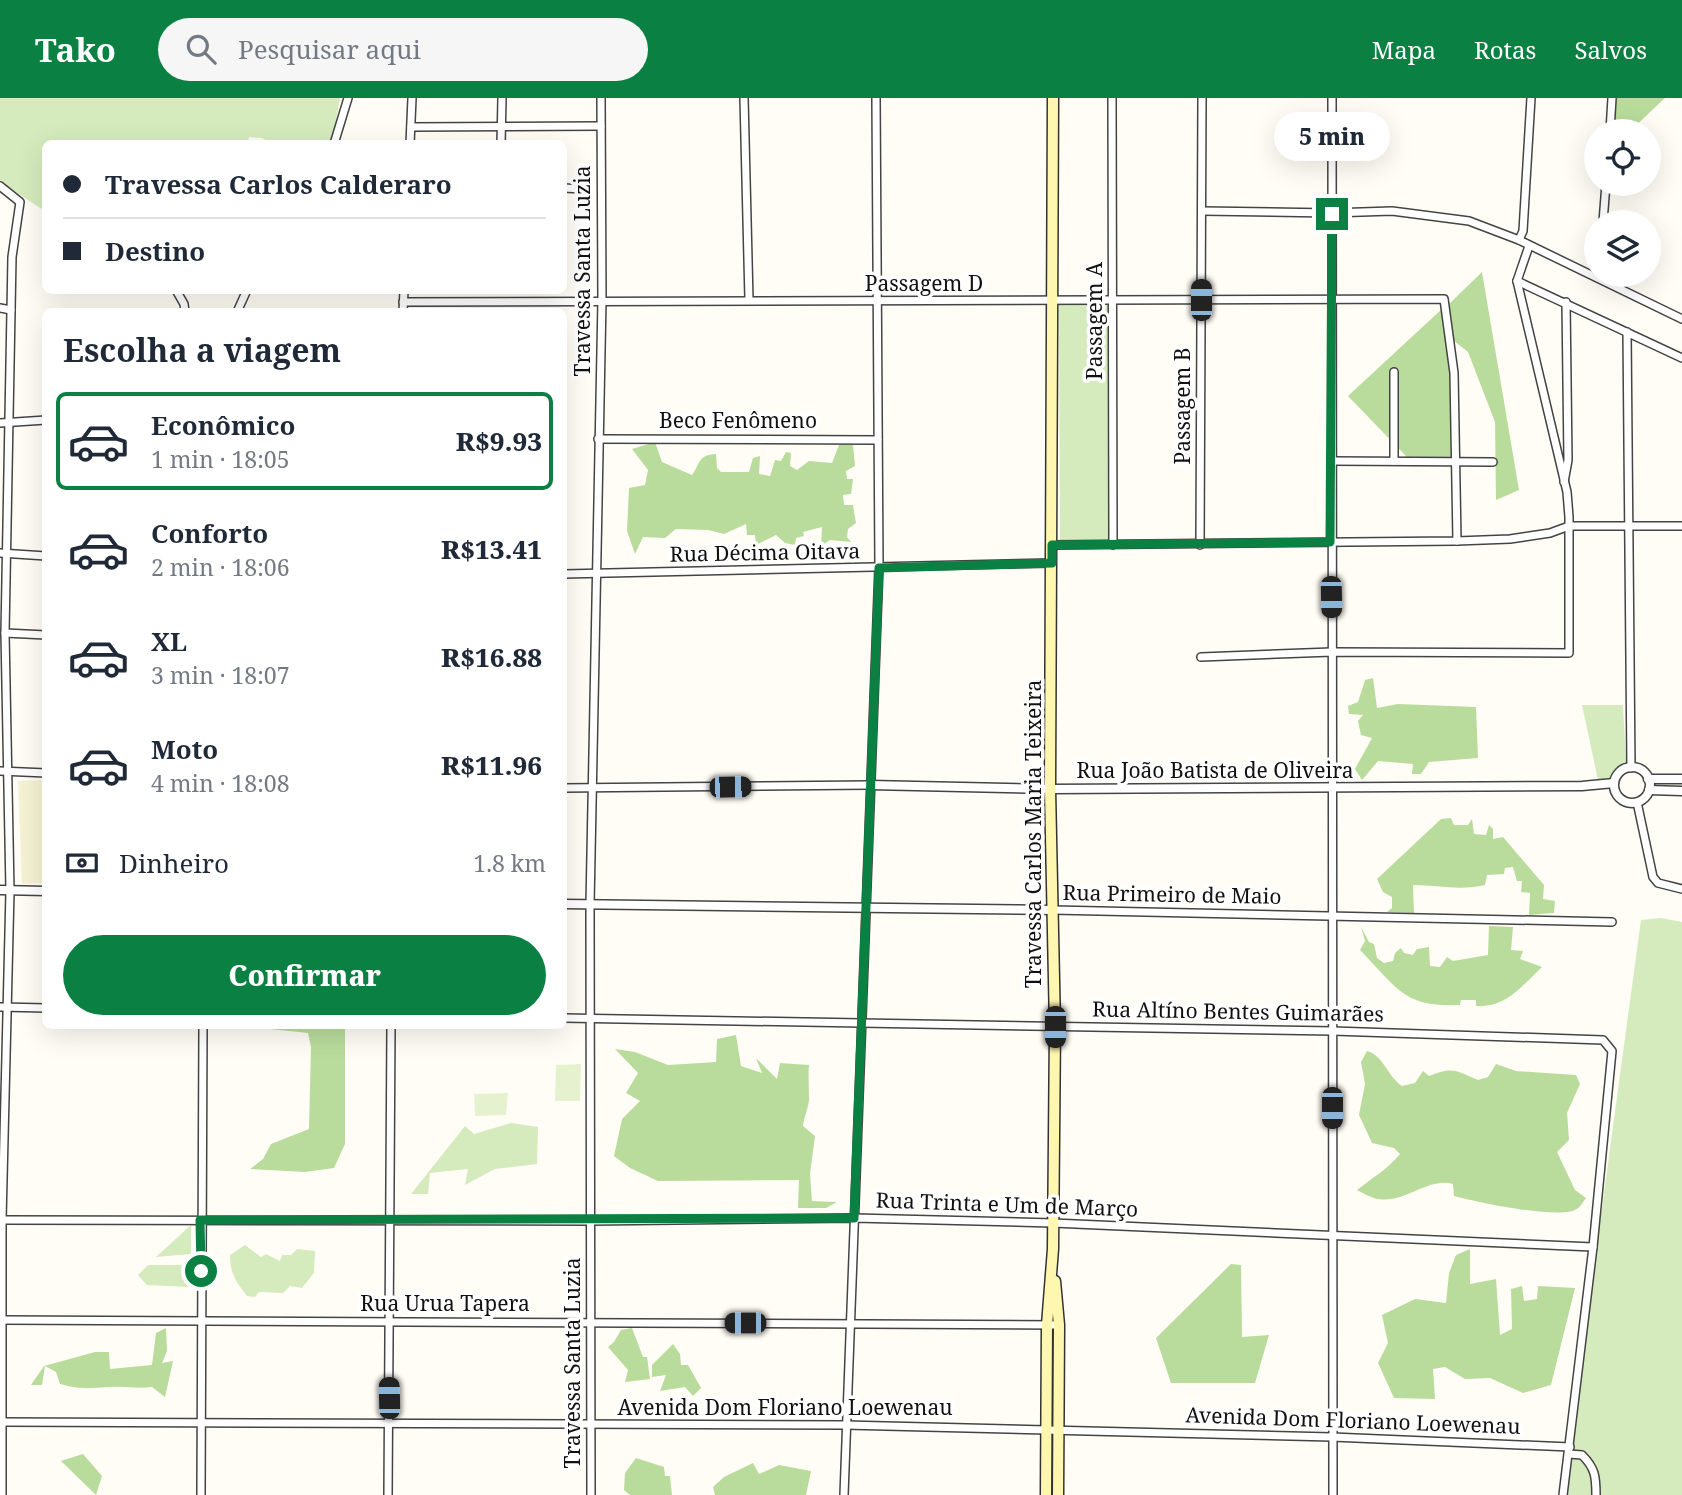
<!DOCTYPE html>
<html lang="pt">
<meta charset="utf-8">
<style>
:root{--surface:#fff;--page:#f6f6f7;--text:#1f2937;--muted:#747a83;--line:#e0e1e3;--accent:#0b8043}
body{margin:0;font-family:"Noto Serif",serif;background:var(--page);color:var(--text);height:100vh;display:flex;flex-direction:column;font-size:26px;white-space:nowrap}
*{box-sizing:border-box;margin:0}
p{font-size:23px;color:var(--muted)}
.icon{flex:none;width:38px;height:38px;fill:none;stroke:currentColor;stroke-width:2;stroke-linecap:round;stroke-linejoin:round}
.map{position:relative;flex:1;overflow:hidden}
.sheet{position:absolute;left:42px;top:210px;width:525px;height:721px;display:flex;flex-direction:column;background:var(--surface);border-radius:10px;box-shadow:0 7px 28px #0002}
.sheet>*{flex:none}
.top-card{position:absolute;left:42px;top:42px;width:525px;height:154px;border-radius:10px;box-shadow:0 7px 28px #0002;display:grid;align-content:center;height:154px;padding:0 21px;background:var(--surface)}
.fabs{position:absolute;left:1584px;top:21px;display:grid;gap:14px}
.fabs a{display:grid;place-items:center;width:77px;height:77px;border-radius:50%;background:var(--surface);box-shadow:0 7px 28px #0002;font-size:35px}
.end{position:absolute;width:32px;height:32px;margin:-16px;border:9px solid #0b8043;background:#fff;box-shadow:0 0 0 4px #fff}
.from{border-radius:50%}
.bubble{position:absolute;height:49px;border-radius:24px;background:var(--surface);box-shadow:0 7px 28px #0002;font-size:23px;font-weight:800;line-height:49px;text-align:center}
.car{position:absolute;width:21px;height:42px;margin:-21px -10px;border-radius:9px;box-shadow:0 0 5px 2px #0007;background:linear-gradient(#222 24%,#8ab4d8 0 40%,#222 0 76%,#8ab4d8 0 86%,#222 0)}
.top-card b{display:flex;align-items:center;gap:24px;height:66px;font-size:26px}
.top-card b+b{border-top:2px solid var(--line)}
.top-card i{width:18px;height:18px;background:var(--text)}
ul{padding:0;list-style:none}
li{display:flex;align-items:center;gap:21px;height:98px;margin:0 14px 10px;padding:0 7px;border:4px solid transparent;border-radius:10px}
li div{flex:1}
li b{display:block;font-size:26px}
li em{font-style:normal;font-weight:800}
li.selected{border-color:var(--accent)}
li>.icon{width:63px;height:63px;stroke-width:1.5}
h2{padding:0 21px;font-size:32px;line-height:84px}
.pay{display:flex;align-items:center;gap:18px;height:77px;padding:0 21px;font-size:26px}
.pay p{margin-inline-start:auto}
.button{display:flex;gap:14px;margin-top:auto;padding:14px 21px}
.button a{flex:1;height:80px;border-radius:42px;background:var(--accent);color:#fff;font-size:28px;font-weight:800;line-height:80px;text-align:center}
header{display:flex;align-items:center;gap:42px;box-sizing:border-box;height:98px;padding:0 35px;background:var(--accent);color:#fff}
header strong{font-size:33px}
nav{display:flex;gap:38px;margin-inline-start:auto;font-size:24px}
.search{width:490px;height:63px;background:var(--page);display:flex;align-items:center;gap:18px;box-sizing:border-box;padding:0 24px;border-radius:38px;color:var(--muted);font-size:26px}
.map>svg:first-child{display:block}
.farmland{fill:#f6f3d4}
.green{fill:#d5ebbd}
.forest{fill:#b9dc9c}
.pitch{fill:#e6f2cf}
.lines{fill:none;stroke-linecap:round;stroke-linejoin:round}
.minor-casing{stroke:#444;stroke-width:10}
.tertiary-casing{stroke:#444;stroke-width:11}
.secondary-casing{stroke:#333;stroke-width:13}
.minor{stroke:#fff;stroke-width:7}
.tertiary{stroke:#fff;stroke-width:8}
.secondary{stroke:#fff6b0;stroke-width:10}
.route{stroke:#0b8043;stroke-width:9}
.labels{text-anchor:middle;stroke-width:7;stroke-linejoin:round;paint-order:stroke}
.street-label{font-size:21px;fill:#111;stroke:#fff}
</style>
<header>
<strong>Tako</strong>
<div class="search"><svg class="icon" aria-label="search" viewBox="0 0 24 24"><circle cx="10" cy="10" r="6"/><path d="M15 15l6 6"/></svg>Pesquisar aqui</div>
<nav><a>Mapa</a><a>Rotas</a><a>Salvos</a></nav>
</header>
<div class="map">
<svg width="1682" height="1397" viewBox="0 0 1682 1397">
<rect width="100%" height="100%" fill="#fffdf5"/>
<path class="farmland" d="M45 682V785L22 786 18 683Z"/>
<g class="green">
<path d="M0 0H340L333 39 328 45H272L262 40 249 39 247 46H46L45 113 0 84Z"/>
<path d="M1108 206V443L1060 442 1059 207Z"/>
<path d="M1582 607H1623L1626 665 1609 681 1598 682Z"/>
<path d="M1661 820 1682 824V1397H1563L1641 822Z"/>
<path d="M511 1025 538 1029 537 1066 495 1071 465 1087 468 1071 430 1075 428 1096H411L465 1028 474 1036Z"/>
<path d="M191 1127V1156L156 1159Z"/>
<path d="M245 1147 261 1159 266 1156 280 1163 282 1157H291L297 1151 315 1153 314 1175 302 1190 290 1188 283 1195 259 1194 255 1199 247 1198C236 1184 230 1175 230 1157Z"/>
<path d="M148 1167H190L189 1189 147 1187 138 1177Z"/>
</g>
<g class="forest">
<path d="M1616 0H1665L1630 33H1614Z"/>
<path d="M1482 174 1519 392 1496 402 1495 324 1468 254 1449 239 1447 208Z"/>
<path d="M1443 210 1454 278V363H1407L1406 358 1348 298Z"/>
<path d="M655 344 662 364 692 377C701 364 698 357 716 356L717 370 721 374H749L753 360 760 358 759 376 770 378 775 362 781 363 786 354 791 355 790 368 797 372 809 363 832 365 839 347H853L855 368 846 373 847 381H853L851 396 843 397 844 407H853L856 425 848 431 847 439 851 444 830 442 821 448 822 429 803 434 804 438 796 440 795 447 785 445 776 437 756 447 755 437H747L746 426 724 436 708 432 676 431 665 440 643 439 635 456 627 433 629 390 645 387 648 372 632 351Z"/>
<path d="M1373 580 1377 610 1398 606 1476 609 1478 660 1429 664 1421 676H1412L1413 666 1378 663 1362 682 1355 671 1372 640 1361 637 1358 623 1363 617 1349 616 1348 608 1358 604 1365 582Z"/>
<path d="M1451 720 1454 727H1468L1472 721 1474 736 1486 737 1489 727 1493 731V741L1503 739 1544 787 1543 801 1555 803 1554 815 1529 817 1530 795 1521 794 1522 783H1517L1513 769 1505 770 1504 776 1487 777 1485 787C1460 793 1438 787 1413 787L1414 815 1387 814 1392 810V799L1383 794 1377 781 1441 721Z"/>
<path d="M1489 828 1513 829 1511 852 1523 853 1520 861 1542 869C1522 888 1506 910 1476 908V902H1461L1460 907C1404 910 1397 890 1360 852L1365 843 1361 829 1369 844 1374 846 1377 860 1384 865 1393 863 1395 855 1401 850 1404 855 1413 857 1417 851 1429 849 1430 868 1440 869 1447 859 1453 863 1488 857Z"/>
<path d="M241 928H345V1046L334 1070 305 1074 250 1071 263 1061 271 1046 309 1031 311 949 308 935Z"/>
<path d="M736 937 741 968 762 975 756 960 777 981 780 965 809 967C808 978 809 988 809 998 810 1007 804 1018 803 1028L815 1038 810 1076 812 1103 837 1104 826 1110H798L799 1082 658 1083 630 1070 614 1058 622 1021 640 1003 626 995 638 975 615 951 635 954 668 967 716 964 717 941Z"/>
<path d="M1367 953C1384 958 1388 979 1402 988L1415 985 1423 973 1429 978C1454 968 1456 973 1478 982L1488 979 1496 966 1516 973 1576 977 1580 986 1567 1015 1569 1042 1557 1054 1575 1092 1586 1100C1582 1105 1580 1110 1575 1112 1555 1121 1477 1104 1454 1098L1453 1086C1428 1079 1404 1106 1378 1101 1371 1100 1363 1095 1357 1092 1373 1079 1387 1072 1400 1056L1394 1050 1372 1045 1359 1017 1365 986 1361 964Z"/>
<path d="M1470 1151V1186L1496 1181 1500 1237 1512 1231 1511 1191 1522 1188 1524 1203 1537 1201 1538 1188 1575 1190 1551 1287 1523 1295 1490 1280 1465 1281 1445 1269 1433 1271 1435 1301 1394 1300 1378 1265 1388 1245 1382 1217 1415 1201 1446 1205 1449 1175 1456 1157Z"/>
<path d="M1231 1166 1241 1167 1242 1239 1269 1237 1255 1285H1171L1156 1240Z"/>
<path d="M166 1230 167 1253 162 1265 173 1263 165 1299 152 1289C137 1291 126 1288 111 1289 90 1290 81 1292 60 1286L56 1274 45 1268 42 1287H31L44 1268 95 1254H109L110 1271 152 1267 156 1235Z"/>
<path d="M632 1230 643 1259H647L650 1281 625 1284 628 1272 608 1249 614 1244 621 1232Z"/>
<path d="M673 1246 680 1256 681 1267H688L701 1290 693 1298 685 1289 660 1293 666 1277 652 1279V1267Z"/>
<path d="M83 1356 102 1378 96 1397 61 1363Z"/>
<path d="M636 1360 664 1369 665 1378H670L672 1397H630L624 1392 625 1375Z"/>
<path d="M753 1365 759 1376 779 1367 811 1373 806 1397H715L713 1389 724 1379Z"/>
</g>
<g class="pitch">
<path d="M581 966 580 1003H555L556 967Z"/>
<path d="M508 995 506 1017 475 1018 474 996Z"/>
</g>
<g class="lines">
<defs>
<g id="minor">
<path d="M744 0 749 202"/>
<path d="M1112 0 1113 447"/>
<path d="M1332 0 1333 1397"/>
<path d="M411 29 601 28"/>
<path d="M1610 33 1612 0"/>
<path d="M334 46 348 0"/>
<path d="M410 46 412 0"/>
<path d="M501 46 502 0"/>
<path d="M0 88 20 104 12 159 5 535 10 793 2 1122V1397"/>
<path d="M564 90 583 91"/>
<path d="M1202 113 1331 115 1392 113 1469 123 1519 142 1682 221"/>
<path d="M1603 124 1606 86"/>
<path d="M1519 142 1523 133 1531 0"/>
<path d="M1517 183 1682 260"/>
<path d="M176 192 184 206 185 214"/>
<path d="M403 204 1444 201 1454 275 1457 443"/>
<path d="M0 210 11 212"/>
<path d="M237 214 247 192"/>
<path d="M403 214 404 192"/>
<path d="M1627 234 1631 670"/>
<path d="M1394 274V363"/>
<path d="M0 325 46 322"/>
<path d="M598 341 878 342"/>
<path d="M1332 363 1493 364"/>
<path d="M1564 384 1568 362 1566 204"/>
<path d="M1052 447 1457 443 1510 441 1550 435 1569 428H1682"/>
<path d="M1200 447 1202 0"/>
<path d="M0 455 46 458"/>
<path d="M564 476 1052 465"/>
<path d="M5 535 46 537"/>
<path d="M1201 559 1332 554 1569 555V419L1567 394 1517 183 1529 148"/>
<path d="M0 673 46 675"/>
<path d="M564 690 870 687"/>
<path d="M1637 704 1653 779 1658 785 1682 791"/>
<path d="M1053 812 1612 824"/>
<path d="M0 909 46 910"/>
<path d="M564 920 1333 933 1603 942 1612 953 1593 1149 1563 1397"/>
<path d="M0 1122 591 1123 854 1120 1053 1125 1593 1149"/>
<path d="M1 1222 1059 1227"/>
<path d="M0 1324 845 1327 1332 1339 1570 1349"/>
<path d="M1569 1356 1582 1357C1595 1370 1596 1378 1596 1397"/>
<path d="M201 1397 203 928"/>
<path d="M388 1397 391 928"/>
<path d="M591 1397 590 807 602 202 601 0"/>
<path d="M844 1397 879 469 876 0"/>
</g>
<g id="tertiary">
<circle cx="1632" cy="687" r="18"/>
<path d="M1648 681H1682"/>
<path d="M870 687 1050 691 1582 688 1614 685"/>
<path d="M1649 692 1682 693"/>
<path d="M0 792 46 793"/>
<path d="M564 806 1053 812"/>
</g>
<g id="secondary">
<path d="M1055 1183 1059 1227 1058 1397"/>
<path d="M1046 1397 1047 1227 1053 1151 1055 929 1050 691 1053 0"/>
</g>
</defs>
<use href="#minor" class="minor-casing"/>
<use href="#tertiary" class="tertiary-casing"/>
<use href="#secondary" class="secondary-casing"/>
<use href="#minor" class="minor"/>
<use href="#tertiary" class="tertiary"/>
<use href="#secondary" class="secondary"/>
</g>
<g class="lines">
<path class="route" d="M201 1173 200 1122 854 1120 879 470 1052 465V447L1330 444 1332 116"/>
</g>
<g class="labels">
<g class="street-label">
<text transform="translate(583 173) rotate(-90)" y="7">Travessa Santa Luzia</text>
<text x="924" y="193">Passagem D</text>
<text transform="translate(1095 223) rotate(-90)" y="7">Passagem A</text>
<text transform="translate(1183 308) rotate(-90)" y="7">Passagem B</text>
<text x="738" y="330">Beco Fenômeno</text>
<text transform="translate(765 455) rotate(-1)" y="7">Rua Décima Oitava</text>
<text x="1215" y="680">Rua João Batista de Oliveira</text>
<text transform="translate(1034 736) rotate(-90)" y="7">Travessa Carlos Maria Teixeira</text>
<text transform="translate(1172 797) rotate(1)" y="7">Rua Primeiro de Maio</text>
<text transform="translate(1238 914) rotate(1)" y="7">Rua Altíno Bentes Guimarães</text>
<text transform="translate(1007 1107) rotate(2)" y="7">Rua Trinta e Um de Março</text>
<text x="445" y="1213">Rua Urua Tapera</text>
<text transform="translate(573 1265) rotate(-90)" y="7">Travessa Santa Luzia</text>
<text x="785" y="1317">Avenida Dom Floriano Loewenau</text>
<text transform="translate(1353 1323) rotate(2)" y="7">Avenida Dom Floriano Loewenau</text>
</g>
</g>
</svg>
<div class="fabs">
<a><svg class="icon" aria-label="locate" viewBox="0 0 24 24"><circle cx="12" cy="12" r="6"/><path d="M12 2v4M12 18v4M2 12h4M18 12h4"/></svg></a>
<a><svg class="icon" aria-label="layers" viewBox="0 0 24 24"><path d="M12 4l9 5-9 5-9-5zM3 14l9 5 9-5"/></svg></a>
</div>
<i class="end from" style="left:201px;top:1173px"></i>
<i class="end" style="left:1332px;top:116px"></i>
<div class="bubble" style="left:1274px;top:14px;width:116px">5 min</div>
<i class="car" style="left:1201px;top:202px;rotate:0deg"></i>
<i class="car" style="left:1331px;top:499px;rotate:179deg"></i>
<i class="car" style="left:730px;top:689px;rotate:89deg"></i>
<i class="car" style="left:1055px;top:929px;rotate:180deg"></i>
<i class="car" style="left:1332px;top:1010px;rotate:180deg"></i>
<i class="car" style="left:745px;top:1225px;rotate:270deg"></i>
<i class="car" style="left:389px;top:1300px;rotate:359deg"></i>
<div class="top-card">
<b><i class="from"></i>Travessa Carlos Calderaro</b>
<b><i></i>Destino</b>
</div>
<section class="sheet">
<h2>Escolha a viagem</h2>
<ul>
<li class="selected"><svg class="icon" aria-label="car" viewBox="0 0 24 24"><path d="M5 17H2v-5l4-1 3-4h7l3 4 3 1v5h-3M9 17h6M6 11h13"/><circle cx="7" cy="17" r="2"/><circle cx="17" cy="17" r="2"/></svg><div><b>Econômico</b><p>1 min · 18:05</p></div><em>R$9.93</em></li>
<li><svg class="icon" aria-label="car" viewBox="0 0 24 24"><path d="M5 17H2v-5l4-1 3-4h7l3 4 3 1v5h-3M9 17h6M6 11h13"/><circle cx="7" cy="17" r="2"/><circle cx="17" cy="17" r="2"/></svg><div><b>Conforto</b><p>2 min · 18:06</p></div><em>R$13.41</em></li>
<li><svg class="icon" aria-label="car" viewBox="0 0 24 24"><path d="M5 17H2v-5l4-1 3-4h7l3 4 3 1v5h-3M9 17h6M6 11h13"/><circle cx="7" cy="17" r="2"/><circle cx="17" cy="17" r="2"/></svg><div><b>XL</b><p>3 min · 18:07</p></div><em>R$16.88</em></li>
<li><svg class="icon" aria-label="car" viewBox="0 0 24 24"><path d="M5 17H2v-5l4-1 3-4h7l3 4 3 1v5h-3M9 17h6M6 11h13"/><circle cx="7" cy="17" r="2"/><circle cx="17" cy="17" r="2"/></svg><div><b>Moto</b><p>4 min · 18:08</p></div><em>R$11.96</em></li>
</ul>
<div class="pay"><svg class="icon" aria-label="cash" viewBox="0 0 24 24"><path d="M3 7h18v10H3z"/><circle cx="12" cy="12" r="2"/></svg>Dinheiro<p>1.8 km</p></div>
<div class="button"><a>Confirmar</a></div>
</section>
</div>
